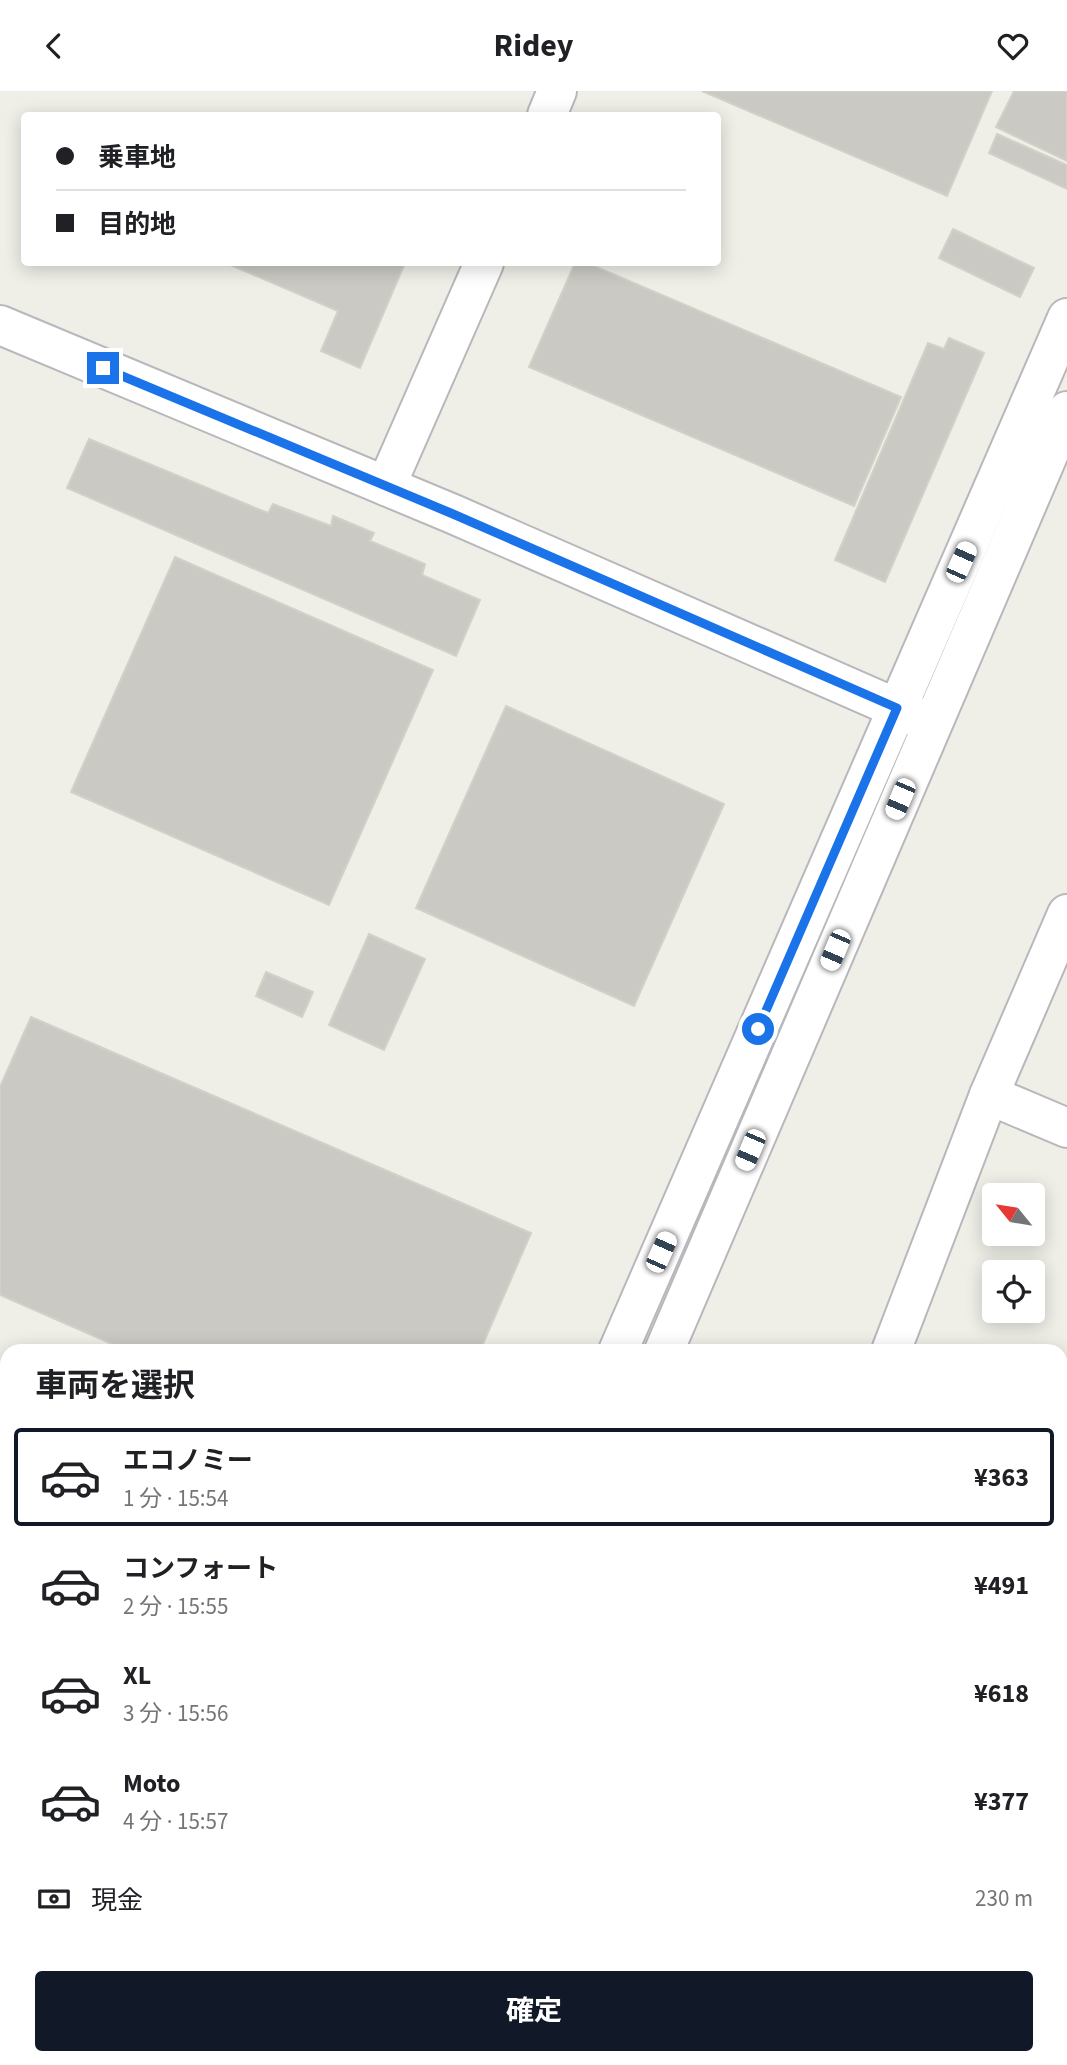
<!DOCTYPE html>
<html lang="ja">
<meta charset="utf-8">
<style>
:root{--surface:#fff;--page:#f2f2f2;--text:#202124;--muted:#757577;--line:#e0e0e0;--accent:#111827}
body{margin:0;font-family:"Source Sans 3","Noto Sans JP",sans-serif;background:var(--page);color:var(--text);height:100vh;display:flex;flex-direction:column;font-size:26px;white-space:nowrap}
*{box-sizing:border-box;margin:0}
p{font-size:23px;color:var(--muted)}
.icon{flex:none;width:38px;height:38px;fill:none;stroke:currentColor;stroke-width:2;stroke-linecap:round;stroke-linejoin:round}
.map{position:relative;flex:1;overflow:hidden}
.drawer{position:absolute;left:0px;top:1253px;width:1068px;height:721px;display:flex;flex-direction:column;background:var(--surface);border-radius:21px 21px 0 0;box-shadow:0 4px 18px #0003}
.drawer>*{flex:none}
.top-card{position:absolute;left:21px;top:21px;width:700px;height:154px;border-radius:7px;box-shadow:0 4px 18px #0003;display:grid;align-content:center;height:154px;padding:0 35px;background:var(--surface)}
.needle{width:46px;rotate:300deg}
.buttons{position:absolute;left:982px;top:1092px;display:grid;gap:14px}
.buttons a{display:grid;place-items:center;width:63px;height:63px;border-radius:7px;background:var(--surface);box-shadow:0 4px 18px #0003;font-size:35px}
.end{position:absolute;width:32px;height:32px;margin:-16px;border:9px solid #1a73e8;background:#fff;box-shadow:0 0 0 4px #fff}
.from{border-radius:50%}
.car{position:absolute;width:21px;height:42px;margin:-21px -10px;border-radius:9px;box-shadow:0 0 5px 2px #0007;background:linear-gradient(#fff 24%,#345 0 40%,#fff 0 76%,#345 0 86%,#fff 0)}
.top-card b{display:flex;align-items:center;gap:24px;height:66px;font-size:26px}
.top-card b+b{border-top:2px solid var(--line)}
.top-card i{width:18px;height:18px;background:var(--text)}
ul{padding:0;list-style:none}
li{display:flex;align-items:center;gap:21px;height:98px;margin:0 14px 10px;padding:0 21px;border:4px solid transparent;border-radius:7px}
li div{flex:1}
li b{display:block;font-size:26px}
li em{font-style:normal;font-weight:700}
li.current{border-color:var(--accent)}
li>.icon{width:63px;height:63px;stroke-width:1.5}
h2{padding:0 35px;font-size:32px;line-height:84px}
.pay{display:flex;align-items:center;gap:18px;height:77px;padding:0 35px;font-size:26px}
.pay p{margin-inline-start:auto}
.primary-button{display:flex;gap:14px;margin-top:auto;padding:14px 35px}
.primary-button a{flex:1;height:80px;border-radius:7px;background:var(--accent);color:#fff;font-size:28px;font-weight:700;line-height:80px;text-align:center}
header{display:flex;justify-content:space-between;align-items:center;height:91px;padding:0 35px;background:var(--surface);font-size:32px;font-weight:700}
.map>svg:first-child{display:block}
.building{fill:#cbc9c4;stroke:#d3d1c7;stroke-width:2}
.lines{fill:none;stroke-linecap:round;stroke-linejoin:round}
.minor-casing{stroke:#b8b8bc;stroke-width:42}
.minor{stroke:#fff;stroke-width:38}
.route{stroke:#1a73e8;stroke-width:9}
</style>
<header><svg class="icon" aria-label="back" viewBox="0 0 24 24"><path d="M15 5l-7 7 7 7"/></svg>Ridey<svg class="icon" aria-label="heart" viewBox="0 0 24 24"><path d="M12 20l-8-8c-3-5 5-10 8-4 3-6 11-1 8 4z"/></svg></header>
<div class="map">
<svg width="1067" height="1974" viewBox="0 0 1067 1974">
<rect width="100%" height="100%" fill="#efefe8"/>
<g class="building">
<path d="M702 0H992L947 105Z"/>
<path d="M1014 0H1067V70L996 36Z"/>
<path d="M997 43 1067 74V98L989 62Z"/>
<path d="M953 138 1034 177 1020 206 939 167Z"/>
<path d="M226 172H405L360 277 321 260 338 220Z"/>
<path d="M575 172H587L901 306 854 415 529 276Z"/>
<path d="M949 247 984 262 885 491 835 469 928 252 944 258Z"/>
<path d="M89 348 268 422 273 413 331 435 333 425 374 442 370 450 425 473 422 484 480 509 456 565 67 397Z"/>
<path d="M175 466 433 579 329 814 71 701Z"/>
<path d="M506 615 724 713 634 915 416 817Z"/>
<path d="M369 843 425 868 384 959 329 934Z"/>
<path d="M266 881 313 901 302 926 256 905Z"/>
<path d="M31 926 531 1142 480 1260H128L0 1204V996Z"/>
<path d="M0 1494 7 1497V1719L0 1716Z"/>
<path d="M0 1785 7 1788V1967H260L257 1974H0Z"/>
</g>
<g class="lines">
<defs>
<g id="minor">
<path d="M547 24 557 0"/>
<path d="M0 234 453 423 919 627"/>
<path d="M386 395 484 172"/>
<path d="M989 1004 1067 1037"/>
<path d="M618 1260 1067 227"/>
<path d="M664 1260 1067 320"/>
<path d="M891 1260 989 1004 1067 823"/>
<path d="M0 1298 7 1301"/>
<path d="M0 1364 7 1367"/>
<path d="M1060 1388 1067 1373"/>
<path d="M1060 1581 1067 1584"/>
<path d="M753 1967 770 1974"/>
<path d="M313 1974 316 1967"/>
<path d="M356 1974 359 1967"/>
<path d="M594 1974 598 1967"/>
<path d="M1064 1974 1067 1966"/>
</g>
</defs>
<use href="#minor" class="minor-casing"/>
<use href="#minor" class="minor"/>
</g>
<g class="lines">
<path class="route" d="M103 277 453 423 897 617 758 938"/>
</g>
</svg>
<div class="buttons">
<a><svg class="needle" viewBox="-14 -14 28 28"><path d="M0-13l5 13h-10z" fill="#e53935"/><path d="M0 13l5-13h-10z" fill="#757577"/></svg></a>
<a><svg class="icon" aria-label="locate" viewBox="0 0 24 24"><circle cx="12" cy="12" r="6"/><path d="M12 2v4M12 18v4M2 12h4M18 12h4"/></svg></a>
</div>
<i class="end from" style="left:758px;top:938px"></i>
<i class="end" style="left:103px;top:277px"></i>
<i class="car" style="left:961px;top:471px;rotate:24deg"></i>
<i class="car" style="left:900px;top:708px;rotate:203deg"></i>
<i class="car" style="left:835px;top:859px;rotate:203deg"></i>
<i class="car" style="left:750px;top:1059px;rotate:203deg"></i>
<i class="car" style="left:661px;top:1161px;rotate:24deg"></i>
<div class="top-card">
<b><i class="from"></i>乗車地</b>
<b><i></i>目的地</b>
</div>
<section class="drawer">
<h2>車両を選択</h2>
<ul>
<li class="current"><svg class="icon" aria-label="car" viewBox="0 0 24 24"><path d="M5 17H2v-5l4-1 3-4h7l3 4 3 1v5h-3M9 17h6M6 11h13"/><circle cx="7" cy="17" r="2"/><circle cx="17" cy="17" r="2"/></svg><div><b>エコノミー</b><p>1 分 · 15:54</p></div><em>¥363</em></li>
<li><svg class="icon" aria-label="car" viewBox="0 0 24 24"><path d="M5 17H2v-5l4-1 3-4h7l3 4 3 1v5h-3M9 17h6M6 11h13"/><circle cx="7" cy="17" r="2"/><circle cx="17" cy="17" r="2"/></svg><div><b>コンフォート</b><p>2 分 · 15:55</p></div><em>¥491</em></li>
<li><svg class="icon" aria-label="car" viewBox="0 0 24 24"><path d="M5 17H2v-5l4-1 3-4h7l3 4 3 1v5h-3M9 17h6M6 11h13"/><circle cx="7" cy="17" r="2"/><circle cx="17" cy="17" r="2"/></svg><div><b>XL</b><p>3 分 · 15:56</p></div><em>¥618</em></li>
<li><svg class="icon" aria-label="car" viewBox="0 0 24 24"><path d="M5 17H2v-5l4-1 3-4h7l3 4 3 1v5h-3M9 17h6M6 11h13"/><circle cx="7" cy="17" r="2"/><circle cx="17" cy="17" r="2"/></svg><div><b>Moto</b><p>4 分 · 15:57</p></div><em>¥377</em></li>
</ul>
<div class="pay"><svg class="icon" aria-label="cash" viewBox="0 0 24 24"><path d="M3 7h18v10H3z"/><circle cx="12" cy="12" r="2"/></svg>現金<p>230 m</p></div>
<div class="primary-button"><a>確定</a></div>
</section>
</div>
